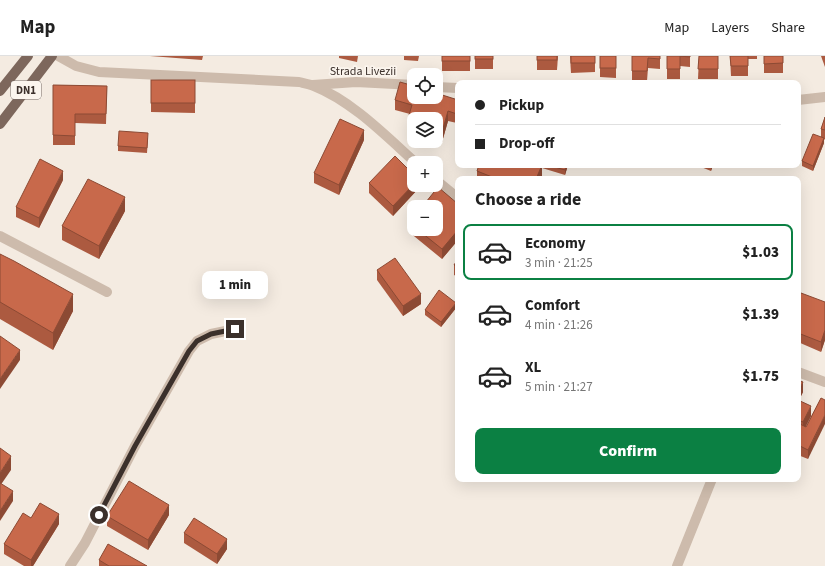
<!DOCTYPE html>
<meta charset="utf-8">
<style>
:root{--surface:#fff;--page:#f6f6f6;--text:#222;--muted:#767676;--line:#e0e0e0;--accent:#0b8043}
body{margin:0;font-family:"Source Sans 3",sans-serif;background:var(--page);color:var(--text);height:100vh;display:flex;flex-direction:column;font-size:15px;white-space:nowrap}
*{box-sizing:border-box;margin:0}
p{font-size:13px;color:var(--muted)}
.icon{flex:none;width:22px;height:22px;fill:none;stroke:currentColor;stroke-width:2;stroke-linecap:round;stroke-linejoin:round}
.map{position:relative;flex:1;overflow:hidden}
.sheet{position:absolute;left:455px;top:120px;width:346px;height:306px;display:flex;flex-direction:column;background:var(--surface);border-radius:8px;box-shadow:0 4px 16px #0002}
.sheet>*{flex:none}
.banner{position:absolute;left:455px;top:24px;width:346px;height:88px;border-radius:8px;box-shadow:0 4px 16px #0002;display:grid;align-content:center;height:88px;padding:0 20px;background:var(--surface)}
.tools{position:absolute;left:407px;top:12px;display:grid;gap:8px}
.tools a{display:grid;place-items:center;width:36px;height:36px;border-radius:8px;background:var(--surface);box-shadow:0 4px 16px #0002;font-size:20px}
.end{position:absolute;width:18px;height:18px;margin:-9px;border:5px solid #3b302b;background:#fff;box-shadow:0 0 0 2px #fff}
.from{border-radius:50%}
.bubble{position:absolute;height:28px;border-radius:8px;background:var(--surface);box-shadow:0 4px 16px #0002;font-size:13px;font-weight:800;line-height:28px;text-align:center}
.banner b{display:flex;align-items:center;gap:14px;height:38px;font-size:15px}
.banner b+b{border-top:1px solid var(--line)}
.banner i{width:10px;height:10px;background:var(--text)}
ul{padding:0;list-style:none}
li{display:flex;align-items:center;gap:12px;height:56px;margin:0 8px 6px;padding:0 12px;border:2px solid transparent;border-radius:8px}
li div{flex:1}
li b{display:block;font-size:15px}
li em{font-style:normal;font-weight:800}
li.current{border-color:var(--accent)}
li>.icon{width:36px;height:36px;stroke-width:1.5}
h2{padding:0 20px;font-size:18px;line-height:48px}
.button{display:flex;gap:8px;margin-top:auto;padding:8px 20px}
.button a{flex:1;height:46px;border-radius:8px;background:var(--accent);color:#fff;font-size:16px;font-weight:800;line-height:46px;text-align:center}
header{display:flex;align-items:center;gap:24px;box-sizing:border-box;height:56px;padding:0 20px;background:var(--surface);border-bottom:1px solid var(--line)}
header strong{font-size:19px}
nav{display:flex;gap:22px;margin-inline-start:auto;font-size:14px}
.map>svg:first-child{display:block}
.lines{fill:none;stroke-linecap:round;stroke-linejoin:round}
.minor{stroke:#cdbbac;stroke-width:10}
.major{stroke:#7d675c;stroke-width:10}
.wall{fill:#ac5a40}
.shaded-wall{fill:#8c4a34}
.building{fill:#c8694b;stroke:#8c4a34}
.route{stroke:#3b302b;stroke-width:5}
.labels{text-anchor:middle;stroke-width:3.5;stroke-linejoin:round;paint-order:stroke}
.shield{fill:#fbf5ee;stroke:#756b66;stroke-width:1}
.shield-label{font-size:11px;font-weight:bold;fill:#3b302b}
.street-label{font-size:12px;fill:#3b302b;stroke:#fbf5ee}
</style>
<header>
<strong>Map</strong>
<nav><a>Map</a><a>Layers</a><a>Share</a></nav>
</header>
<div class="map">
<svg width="825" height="510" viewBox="0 0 825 510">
<rect width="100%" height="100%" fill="#f4ebe1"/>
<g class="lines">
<g class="minor">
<path d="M58 0 76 10 99 16 299 26C303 27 309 28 314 30 352 45 386 80 416 107"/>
<path d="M313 29 356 26 414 29"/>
<path d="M436 31 458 32"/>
<path d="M798 44 825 41"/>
<path d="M436 124 458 142"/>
<path d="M0 180 107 236"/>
<path d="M798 316 825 326"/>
<path d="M70 510 85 487 135 390 189 295 197 285 211 278 235 273"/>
<path d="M677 510 712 423"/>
</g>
<g class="major">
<path d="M0 35 28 0"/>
<path d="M0 68 52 0"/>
</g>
</g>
<g class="wall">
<path d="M150 0H203L202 4Z"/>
<path d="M339 0H358L357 6 339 2Z"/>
<path d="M404 0H419L418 5 404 4Z"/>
<rect x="442" y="0" width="28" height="15"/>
<rect x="475" y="0" width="18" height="13"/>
<path d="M537 0H558L557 14H537Z"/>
<path d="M570 0H595V16L571 17Z"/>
<path d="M600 0H616V22L600 21Z"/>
<path d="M632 0H660V13L648 12 647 25 632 24Z"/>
<path d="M667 0H690V11L680 10V23H667Z"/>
<path d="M699 0H718V23H698Z"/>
<path d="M730 0H757V3H748V20H731Z"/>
<rect x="764" y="0" width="19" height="17"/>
<path d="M821 0H825V11Z"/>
<path d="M151 24H195V57L151 56Z"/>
<path d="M53 29 107 30 106 68 75 67V89H53Z"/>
<path d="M395 44H458V64L457 67 448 65 442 86 436 84V63H414V70L409 69 410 58 395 54Z"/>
<path d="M825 61V84L824 83V87L813 115 802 110V105L821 81V73Z"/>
<path d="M148 82 147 97 118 95V90Z"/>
<path d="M364 84 339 139 314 127V117Z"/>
<path d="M479 109H568L565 119 542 112V123H477V115Z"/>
<path d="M671 109H680L679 111Z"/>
<path d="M696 109H713L711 115Z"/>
<path d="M63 124 39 172 16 161V151Z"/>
<path d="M369 127 418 129V133L393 160 369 137Z"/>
<path d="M458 148V184L442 203 409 176V166L414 160V173H436Z"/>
<path d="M125 155 99 203 62 184V170Z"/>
<path d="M0 198 73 255 53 294 0 263Z"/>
<path d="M458 203V221L454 219V209Z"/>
<path d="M377 214 421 248 403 260 377 224Z"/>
<path d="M798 244 825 246V284L821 296 798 286Z"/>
<path d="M456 252 441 271 425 259V254Z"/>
<path d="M798 324 803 336 799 344 811 360 805 371H806L821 342 808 403 798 399Z"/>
<path d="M169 459 148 494 107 470V460Z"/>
<path d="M31 462 59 468 33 510H24L4 498V488Z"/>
<path d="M184 477 227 493 217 508 184 487Z"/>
<path d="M99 504 147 510H99Z"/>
</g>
<g class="shaded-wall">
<path d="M458 54V64L457 67V58Z"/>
<path d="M448 55V65L442 86V76Z"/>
<path d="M800 56V66L798 72V63Z"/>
<path d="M364 74V84L339 139V129Z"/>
<path d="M824 82V87L813 115V110Z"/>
<path d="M542 109V123H536Z"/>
<path d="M566 109H568L565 119V114Z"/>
<path d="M711 109H713L711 115Z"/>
<path d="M63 115V124L39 172V162Z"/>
<path d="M414 128V129H418V133L393 160V150Z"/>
<path d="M125 141V155L99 203V190Z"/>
<path d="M458 174V184L442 203V193Z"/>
<path d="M73 238V255L53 294V277Z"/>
<path d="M421 238V248L403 260V250Z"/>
<path d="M456 247V252L441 271V266Z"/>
<path d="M825 274V284L821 296V286Z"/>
<path d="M20 294V304L0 333V323Z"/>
<path d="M803 326V336L798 346V336Z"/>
<path d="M811 350V360L803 376V366Z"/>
<path d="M825 359V368L808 403V394Z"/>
<path d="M11 400V414L0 430V417Z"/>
<path d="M13 435V445L0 465V455Z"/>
<path d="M169 449V459L148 494V484Z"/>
<path d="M59 458V468L33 510H31V504Z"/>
<path d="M227 483V493L217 508V498Z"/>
</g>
<g class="building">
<rect x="442" y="0" width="28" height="5"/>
<rect x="475" y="0" width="18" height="3"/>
<rect x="537" y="0" width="20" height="4"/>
<rect x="571" y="0" width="24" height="7"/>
<rect x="600" y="0" width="16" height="12"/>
<path d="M632 0H660V3L648 2 647 15H632Z"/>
<path d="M667 0H690V1L680 0V13H667Z"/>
<path d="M699 0H718V13H698Z"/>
<path d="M730 0H748V10H731Z"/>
<path d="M764 0H783V7L764 8Z"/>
<rect x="151" y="24" width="44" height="23"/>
<path d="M400 26 414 30V41H436V37L458 44V54L457 58 448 55 442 76 436 74V63H420V62L409 59 412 49 395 44Z"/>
<path d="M53 29 107 30 106 58H75V80L53 79Z"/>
<path d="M798 55 800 56 798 63Z"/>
<path d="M825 61V74L821 73Z"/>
<path d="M340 63 364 74 339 129 314 117Z"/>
<path d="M119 75 148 77 147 92 118 90Z"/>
<path d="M813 78 824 82 813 110 802 105Z"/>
<path d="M395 100 414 119V128L393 150 369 127Z"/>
<path d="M40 103 63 115 39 162 16 151Z"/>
<path d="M479 109H542L536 123H497L477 115Z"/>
<path d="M548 109H566L565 114Z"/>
<path d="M635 121 642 123H634Z"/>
<path d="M88 123 125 141 99 190 62 170Z"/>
<path d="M438 131 458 148V174L442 193 417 173H436V151H422Z"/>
<path d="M414 160V170L409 166Z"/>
<path d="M0 198 14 205 73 238 53 277 0 246Z"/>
<path d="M395 202 421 238 403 250 377 214Z"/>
<path d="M458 203V211L454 209Z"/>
<path d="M439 234 456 247 441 266 425 254Z"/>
<path d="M801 237 825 246V274L821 286 798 277V244Z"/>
<path d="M0 280 20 294 0 323Z"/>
<path d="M798 324 803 326 798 336Z"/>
<path d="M821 342 825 344V359L808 394 798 389V367L806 371Z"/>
<path d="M798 344 811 350 803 366 798 364Z"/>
<path d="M0 392 11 400 0 417Z"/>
<path d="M129 425 169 449 148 484 107 460Z"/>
<path d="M0 427 13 435 0 455Z"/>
<path d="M40 447 59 458 31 504 4 488 23 457 31 462Z"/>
<path d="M194 462 227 483 217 498 184 477Z"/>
<path d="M108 488 147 510H109L99 504Z"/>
</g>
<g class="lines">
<path class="route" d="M99 459 135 390 189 295 197 285 211 278 235 273"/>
</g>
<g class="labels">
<rect class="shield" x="11" y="25" width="30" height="18" rx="3"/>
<g class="shield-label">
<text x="26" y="38">DN1</text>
</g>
<g class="street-label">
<text x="363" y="19">Strada Livezii</text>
</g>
</g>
</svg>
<div class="tools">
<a><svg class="icon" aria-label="locate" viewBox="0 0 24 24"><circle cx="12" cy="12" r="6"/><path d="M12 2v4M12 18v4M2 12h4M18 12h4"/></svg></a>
<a><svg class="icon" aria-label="layers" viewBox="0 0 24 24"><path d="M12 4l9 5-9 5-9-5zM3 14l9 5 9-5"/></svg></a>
<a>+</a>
<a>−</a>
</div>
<i class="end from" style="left:99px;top:459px"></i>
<i class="end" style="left:235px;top:273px"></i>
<div class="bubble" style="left:202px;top:215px;width:66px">1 min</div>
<div class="banner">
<b><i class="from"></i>Pickup</b>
<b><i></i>Drop-off</b>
</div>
<section class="sheet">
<h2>Choose a ride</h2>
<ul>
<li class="current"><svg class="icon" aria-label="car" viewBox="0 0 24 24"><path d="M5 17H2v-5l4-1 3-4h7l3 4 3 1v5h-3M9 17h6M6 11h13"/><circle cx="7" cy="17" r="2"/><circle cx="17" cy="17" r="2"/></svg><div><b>Economy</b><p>3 min · 21:25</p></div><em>$1.03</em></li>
<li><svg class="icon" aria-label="car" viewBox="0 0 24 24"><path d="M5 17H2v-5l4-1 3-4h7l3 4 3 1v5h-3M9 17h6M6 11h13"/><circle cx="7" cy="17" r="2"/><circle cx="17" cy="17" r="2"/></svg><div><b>Comfort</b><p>4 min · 21:26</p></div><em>$1.39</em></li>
<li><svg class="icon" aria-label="car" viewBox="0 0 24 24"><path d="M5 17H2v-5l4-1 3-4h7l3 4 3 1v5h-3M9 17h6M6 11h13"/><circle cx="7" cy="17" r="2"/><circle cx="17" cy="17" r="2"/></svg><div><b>XL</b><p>5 min · 21:27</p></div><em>$1.75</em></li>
</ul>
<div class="button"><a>Confirm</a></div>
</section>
</div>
